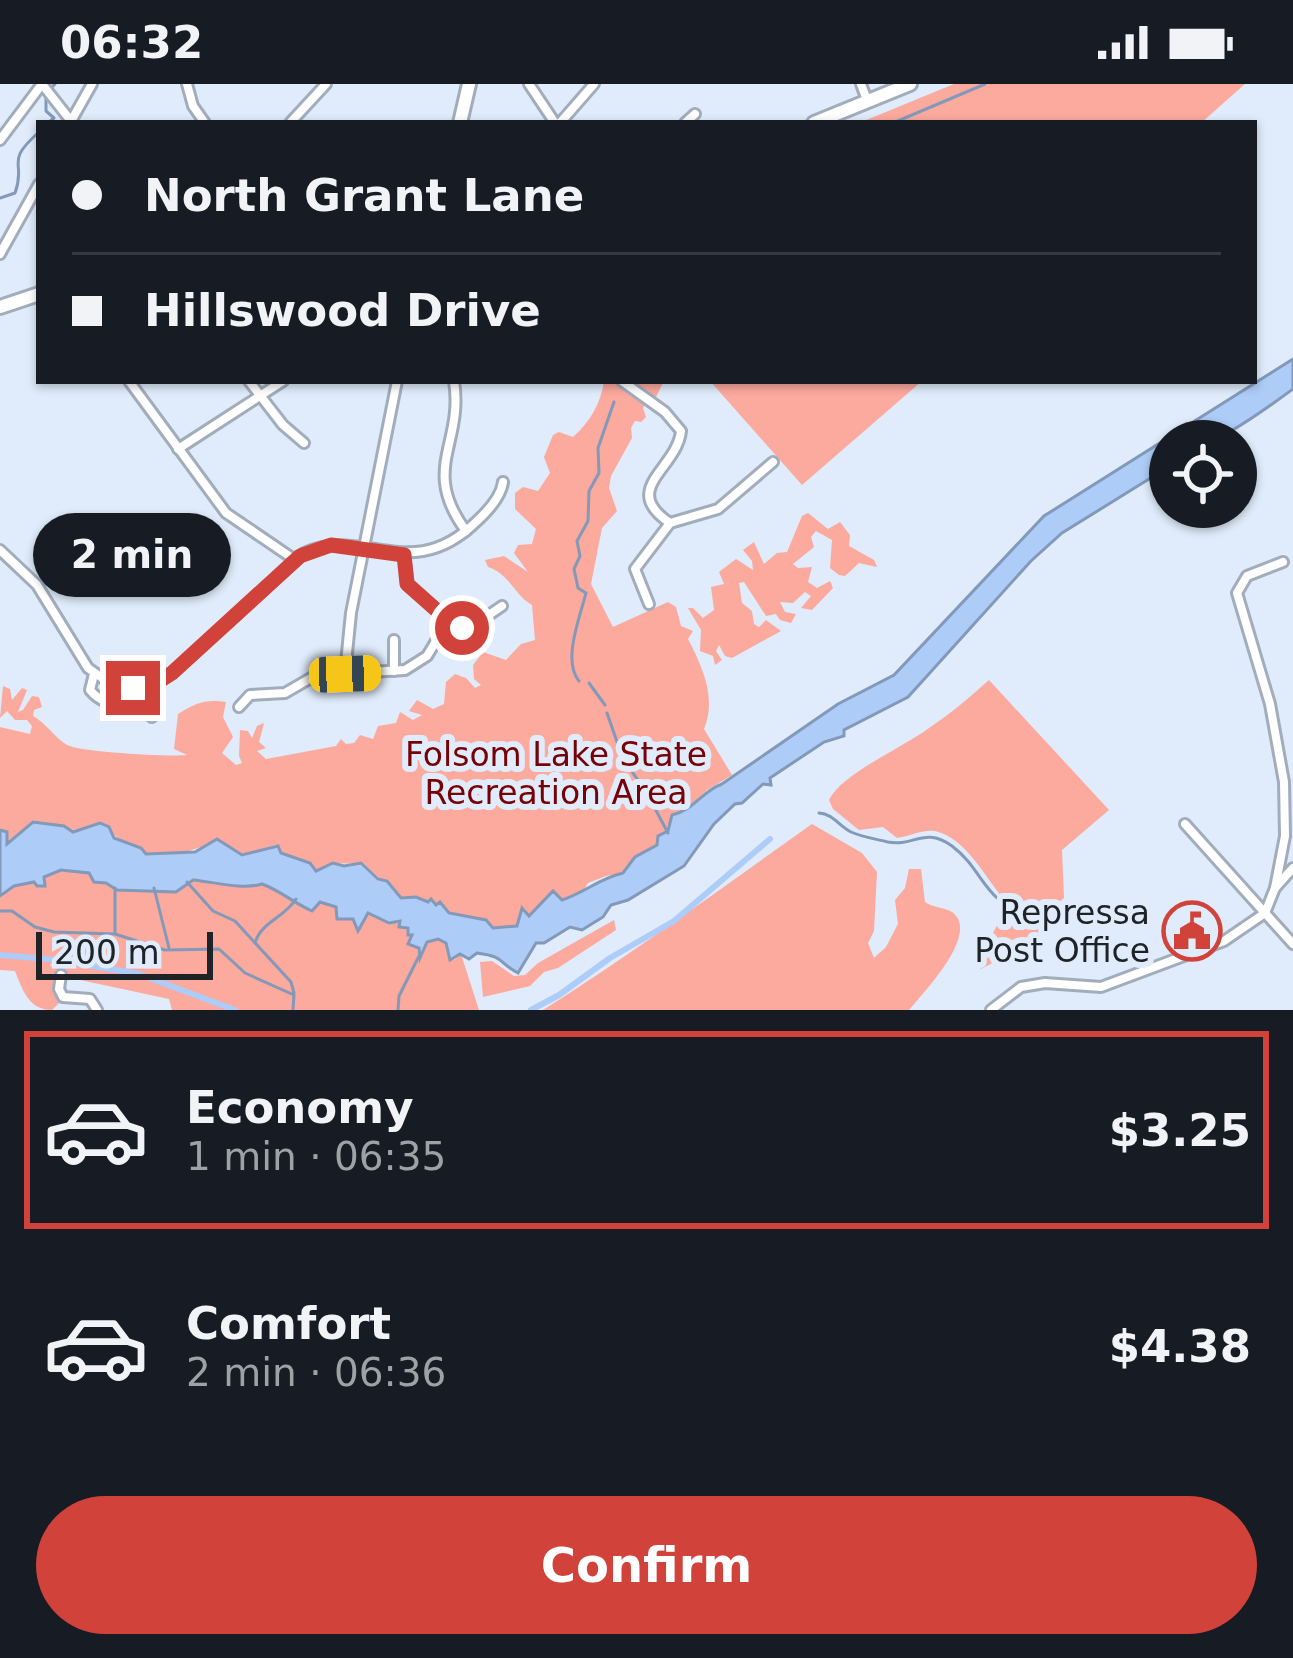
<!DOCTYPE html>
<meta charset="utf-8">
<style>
:root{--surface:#171b24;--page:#242831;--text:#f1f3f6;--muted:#9ea1a6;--line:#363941;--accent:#d1433a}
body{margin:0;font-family:"DejaVu Sans",sans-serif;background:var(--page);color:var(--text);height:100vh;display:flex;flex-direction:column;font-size:45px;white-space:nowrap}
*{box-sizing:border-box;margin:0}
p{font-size:39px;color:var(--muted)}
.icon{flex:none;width:66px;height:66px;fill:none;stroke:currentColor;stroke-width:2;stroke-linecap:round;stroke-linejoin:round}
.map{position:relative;height:926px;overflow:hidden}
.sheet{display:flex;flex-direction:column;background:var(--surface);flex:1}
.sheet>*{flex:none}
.banner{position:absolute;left:36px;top:36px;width:1221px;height:264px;border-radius:0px;box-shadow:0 3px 9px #0004;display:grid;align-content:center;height:264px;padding:0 36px;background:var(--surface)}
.controls{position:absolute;left:1149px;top:336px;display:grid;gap:24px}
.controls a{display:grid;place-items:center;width:108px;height:108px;border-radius:50%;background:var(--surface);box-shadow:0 3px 9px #0004;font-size:60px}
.scale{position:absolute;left:36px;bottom:30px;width:177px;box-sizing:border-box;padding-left:12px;border:6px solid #1e2328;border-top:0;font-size:33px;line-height:42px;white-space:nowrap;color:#1e2328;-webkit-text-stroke:9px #e0ecfb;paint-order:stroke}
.end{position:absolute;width:54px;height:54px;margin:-27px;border:15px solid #d1433a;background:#fff;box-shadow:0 0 0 6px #fff}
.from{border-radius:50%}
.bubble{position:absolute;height:84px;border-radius:42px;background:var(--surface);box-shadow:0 3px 9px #0004;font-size:39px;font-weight:700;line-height:84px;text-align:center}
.car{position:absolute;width:36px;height:72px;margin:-36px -18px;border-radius:15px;box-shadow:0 0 9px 3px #0007;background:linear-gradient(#f5c518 24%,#345 0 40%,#f5c518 0 76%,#345 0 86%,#f5c518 0)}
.banner b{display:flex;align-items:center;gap:42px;height:114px;font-size:45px}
.banner b+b{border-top:3px solid var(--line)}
.banner i{width:30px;height:30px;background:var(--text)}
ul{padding:21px 0 0;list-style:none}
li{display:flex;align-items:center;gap:36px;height:198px;margin:0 24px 18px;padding:0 12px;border:6px solid transparent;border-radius:0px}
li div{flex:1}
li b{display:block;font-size:45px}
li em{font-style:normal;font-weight:700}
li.on{border-color:var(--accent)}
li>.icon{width:108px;height:108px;stroke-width:1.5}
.action{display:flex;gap:24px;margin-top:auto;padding:24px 36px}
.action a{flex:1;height:138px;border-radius:72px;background:var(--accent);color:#fff;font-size:48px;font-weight:700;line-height:138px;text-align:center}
.status{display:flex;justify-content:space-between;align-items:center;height:84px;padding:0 60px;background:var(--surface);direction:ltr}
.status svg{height:33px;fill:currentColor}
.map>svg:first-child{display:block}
.green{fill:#fca99e}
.water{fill:#adccf7;stroke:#8299b9;stroke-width:3}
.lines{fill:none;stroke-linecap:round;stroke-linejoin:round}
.stream{stroke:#8299b9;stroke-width:3}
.canal{stroke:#adccf7;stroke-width:6}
.minor-casing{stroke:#a2adbc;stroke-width:14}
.major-casing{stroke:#a2adbc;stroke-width:18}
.minor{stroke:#fff;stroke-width:8}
.major{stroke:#fff;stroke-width:12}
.route{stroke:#d1433a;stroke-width:15}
.labels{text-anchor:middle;stroke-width:12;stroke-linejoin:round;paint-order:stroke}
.park-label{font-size:33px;fill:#770105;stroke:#e0ecfb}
.poi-label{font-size:33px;fill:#1e2328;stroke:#e0ecfb;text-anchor:end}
</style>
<div class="status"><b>06:32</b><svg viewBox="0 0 49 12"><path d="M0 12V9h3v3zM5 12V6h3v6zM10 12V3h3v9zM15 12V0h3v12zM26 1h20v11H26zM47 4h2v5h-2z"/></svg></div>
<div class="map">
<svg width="1293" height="926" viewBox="0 0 1293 926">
<rect width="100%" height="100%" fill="#e0ecfb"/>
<g class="green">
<path d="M954 0H1245L1201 39H859Z"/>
<path d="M604 297H664L656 313 650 310 643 324 646 333 641 338 635 337 631 344 632 354 611 392 609 404 617 427 602 444 591 500 613 543 668 518 676 523 681 542 693 547 688 555C702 582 717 614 704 645L732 691 707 706 682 729 672 731 668 746 658 752 657 761 623 789 606 792 588 799 582 809 561 816 553 807 529 833 524 826 516 842 493 844 486 836 449 829 440 818 436 821 431 815 428 819 422 814H401L364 780 333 779 316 787 310 779 281 769 276 761 242 771 217 755C202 765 162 777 144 769 128 762 113 750 97 739 72 751 60 745 33 738L5 759 6 748 0 746V643L30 650 32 642 27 636H15L7 627 0 634 3 602 10 605 12 616 22 604 27 606 18 628 23 626 32 612 39 613 42 623 34 626 33 632C46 639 55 654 67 661 80 668 168 673 187 671L174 665 178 630C196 618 208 615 226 618L223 633 233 653 222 669 236 681 242 679 239 672 240 646 248 647 252 654 257 642 264 639 259 658 266 664 257 667 266 675 336 662 341 655 346 660 354 659 360 651 373 655 378 642 396 639 400 628 413 636 422 631 409 627 417 616 433 625 444 620 446 598 455 590 466 594 475 604 481 601 474 595 473 581 483 568 506 576 521 560 535 556 532 521C514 511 510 490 488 483L485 476 504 472 528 488 514 469 518 461 532 460 536 445 515 425V409L523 403 538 407 550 389 544 373 553 351 559 348 573 353C590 338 601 319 604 297Z"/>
<path d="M710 297H922L802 401Z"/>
<path d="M808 429 828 445 840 438 850 451 849 462 874 476 877 483 859 479 845 492 839 491 830 484 832 456 816 447 811 453 814 463 793 480 798 484 812 483 808 498 817 504 830 497 833 504 812 526 801 524 811 512 805 508 793 519 780 518 785 528 796 530 791 539 780 536 776 530 766 532 744 498 739 499 742 519 752 527 754 540 759 543 766 536 781 547 732 574 725 572 719 561 716 567 722 576 715 581 713 572 700 567 701 546 688 524H693L703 534 714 526 711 503 724 500 719 488 736 475 753 486 752 477 743 466 754 458 764 480 777 469 787 468 802 432Z"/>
<path d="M989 596 1109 726 1062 766 1064 814 1040 833 1044 844 1027 861 981 885 977 877 1011 817 1003 814C984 792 966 754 935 747 923 745 910 752 897 754L883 743 859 746 833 725 829 716C841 690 904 663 929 644 950 630 970 613 989 596Z"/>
<path d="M812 740 862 769 877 788 874 847 868 859 874 874 886 863 898 840 895 816 905 804 909 785H921L925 818C934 824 944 823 952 828 981 849 924 908 909 926H543C635 868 723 803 812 740Z"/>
<path d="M60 786 86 788C110 812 143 803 178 807 196 782 237 807 262 800 281 807 293 819 312 827L321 818 337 823 336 832 352 835 357 847 369 829 388 838 400 837 412 850 408 859 419 864 418 872C428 860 428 853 445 857L454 876 461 870 479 926H172L169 915 57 891 59 919 52 926C29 926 23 907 15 887L0 886V812L14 802 35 798 37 802 45 801 43 793Z"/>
<path d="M614 836 616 846 558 884 544 888 530 902 483 913 480 878 492 877 514 892 525 891 538 879Z"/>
</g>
<path class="water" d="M1293 275V305C1274 319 1228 353 1209 357 1197 359 1182 357 1170 357V382L1062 449 1031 477 908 613 844 646V652L824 658 770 694 771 701 763 700 742 719 735 720 714 740 684 782 628 816 611 821 603 833 582 846 570 843 544 859H536L518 889C497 878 506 873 477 869L469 875 460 870 450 876 446 859 438 855 427 858 420 874 419 864 408 860 412 851H408V844L399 843 400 837 389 839 368 829 358 847 353 835H337L336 823 320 818 312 827C294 819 279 806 262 800 243 806 214 798 193 796L176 808 117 806 106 799 94 798 89 789 61 786 44 793 45 802H37L34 798 14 802 0 812V746L7 748V760L33 738 64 742 73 748 100 739 109 743 114 754 141 764 146 770 195 768 217 755 242 771 278 762 281 769 310 779 316 787 333 779 344 782 361 779 378 795 387 797 401 814 416 813 428 818 431 815 436 821 440 818 449 829 486 836 493 844 517 842 522 824 529 832 553 807 562 816C586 808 598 795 623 789L635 773 657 761 658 752 668 747 672 731C693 727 702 707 722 700L838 620 894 591 1044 432Z"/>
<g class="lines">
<g class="stream">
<path d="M53 2 55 0"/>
<path d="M46 14V27L54 34 48 39"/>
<path d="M893 39 985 0"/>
<path d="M0 114 15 109C27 77 3 80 39 48"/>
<path d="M579 597C562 577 580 533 586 509L578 504 574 485 580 472 577 457 588 437 589 407 599 389 598 364 614 318"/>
<path d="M589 599 605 621"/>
<path d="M607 629 623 675 650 713"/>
<path d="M652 719 668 749"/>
<path d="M819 729C833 730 838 741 851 748 862 753 876 755 888 758 914 763 924 742 952 762 984 786 984 820 1028 829"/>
<path d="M187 798 213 827 235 837 291 898 294 909"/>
<path d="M115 804V849"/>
<path d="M154 804 169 864"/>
<path d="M0 827H12L35 843 54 848 115 850 165 866 219 865 245 889 294 911 293 925"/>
<path d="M255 859C261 838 284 834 296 815"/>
<path d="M398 926 399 912 419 872"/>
</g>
<g class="canal">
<path d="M0 871 59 876 139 890 235 926"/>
<path d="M531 926 559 911 610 874 674 837 770 755"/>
</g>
<defs>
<g id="minor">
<path d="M42 0 71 37"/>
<path d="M187 0 193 22 205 39"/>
<path d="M529 0 555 39"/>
<path d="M861 0 867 16"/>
<path d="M70 39 92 0"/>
<path d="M290 39 326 0"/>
<path d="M560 39 594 0"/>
<path d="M685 39 695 30"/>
<path d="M0 56 42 0"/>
<path d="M0 170 39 100"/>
<path d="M129 297 226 429 295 476"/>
<path d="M249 297 283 341 304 359"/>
<path d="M454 297C464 360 420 385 466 447"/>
<path d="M622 297 665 328 681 347C677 385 619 405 670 439L718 425 773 378"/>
<path d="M178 365 283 297"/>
<path d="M0 466 37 501 88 584 108 598 133 603 158 598 172 589 304 469C363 441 411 502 477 437 489 426 501 413 503 398"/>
<path d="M404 471 408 500 442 531H452L454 541"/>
<path d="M649 520 635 485 670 439"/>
<path d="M454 541 470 544 502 522"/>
<path d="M394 556V587"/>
<path d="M345 589 351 529 397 297"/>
<path d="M94 590 90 606C107 627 133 618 152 633"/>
<path d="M239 623 250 611 285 609 316 591 405 586 427 572 444 544 454 541"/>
<path d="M1185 740 1293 860"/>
<path d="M1275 804 1285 752 1284 698 1270 620 1237 509 1247 492 1283 478"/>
<path d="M61 891 59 905 63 913 90 915 97 926"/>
<path d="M991 926 1021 903 1045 899 1101 903 1224 857 1265 829 1275 804 1293 784"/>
</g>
<g id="major">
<path d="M460 39 469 0"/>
<path d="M814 39 910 0"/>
<path d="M0 223 39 210"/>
</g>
</defs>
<use href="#minor" class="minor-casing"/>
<use href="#major" class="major-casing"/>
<use href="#minor" class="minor"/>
<use href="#major" class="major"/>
</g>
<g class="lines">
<path class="route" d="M133 604 158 598 172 589 300 472 331 461 404 471 407 500 442 531H452L454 541 462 544"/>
</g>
<defs>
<symbol id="civic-ring" viewBox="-11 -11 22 22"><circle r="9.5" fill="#e0ecfb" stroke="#d1433a" stroke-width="1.5"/><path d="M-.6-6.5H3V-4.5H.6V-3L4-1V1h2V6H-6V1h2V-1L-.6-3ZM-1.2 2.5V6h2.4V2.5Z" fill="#d1433a"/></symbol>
</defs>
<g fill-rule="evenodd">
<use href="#civic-ring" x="1159" y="814" width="66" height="66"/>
</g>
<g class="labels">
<g class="park-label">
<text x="556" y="682">Folsom Lake State<tspan x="556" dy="38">Recreation Area</tspan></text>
</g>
<g class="poi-label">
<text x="1150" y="840">Repressa<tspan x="1150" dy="38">Post Office</tspan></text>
</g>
</g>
</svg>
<div class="controls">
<a><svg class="icon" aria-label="locate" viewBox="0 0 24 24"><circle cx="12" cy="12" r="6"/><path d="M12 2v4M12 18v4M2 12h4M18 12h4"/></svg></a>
</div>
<div class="scale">200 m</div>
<i class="end from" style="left:462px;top:544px"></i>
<i class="end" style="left:133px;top:604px"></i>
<div class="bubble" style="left:33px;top:429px;width:198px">2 min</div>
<i class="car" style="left:345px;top:590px;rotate:88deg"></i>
<div class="banner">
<b><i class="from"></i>North Grant Lane</b>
<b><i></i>Hillswood Drive</b>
</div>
</div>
<section class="sheet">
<ul>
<li class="on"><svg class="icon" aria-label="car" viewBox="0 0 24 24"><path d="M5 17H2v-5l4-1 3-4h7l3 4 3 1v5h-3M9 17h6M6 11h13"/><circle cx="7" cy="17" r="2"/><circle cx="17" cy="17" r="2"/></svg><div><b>Economy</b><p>1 min · 06:35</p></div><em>$3.25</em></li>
<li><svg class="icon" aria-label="car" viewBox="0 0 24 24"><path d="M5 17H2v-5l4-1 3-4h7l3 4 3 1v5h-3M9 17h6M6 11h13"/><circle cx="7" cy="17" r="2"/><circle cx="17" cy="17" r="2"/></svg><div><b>Comfort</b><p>2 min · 06:36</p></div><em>$4.38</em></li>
</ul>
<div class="action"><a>Confirm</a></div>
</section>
